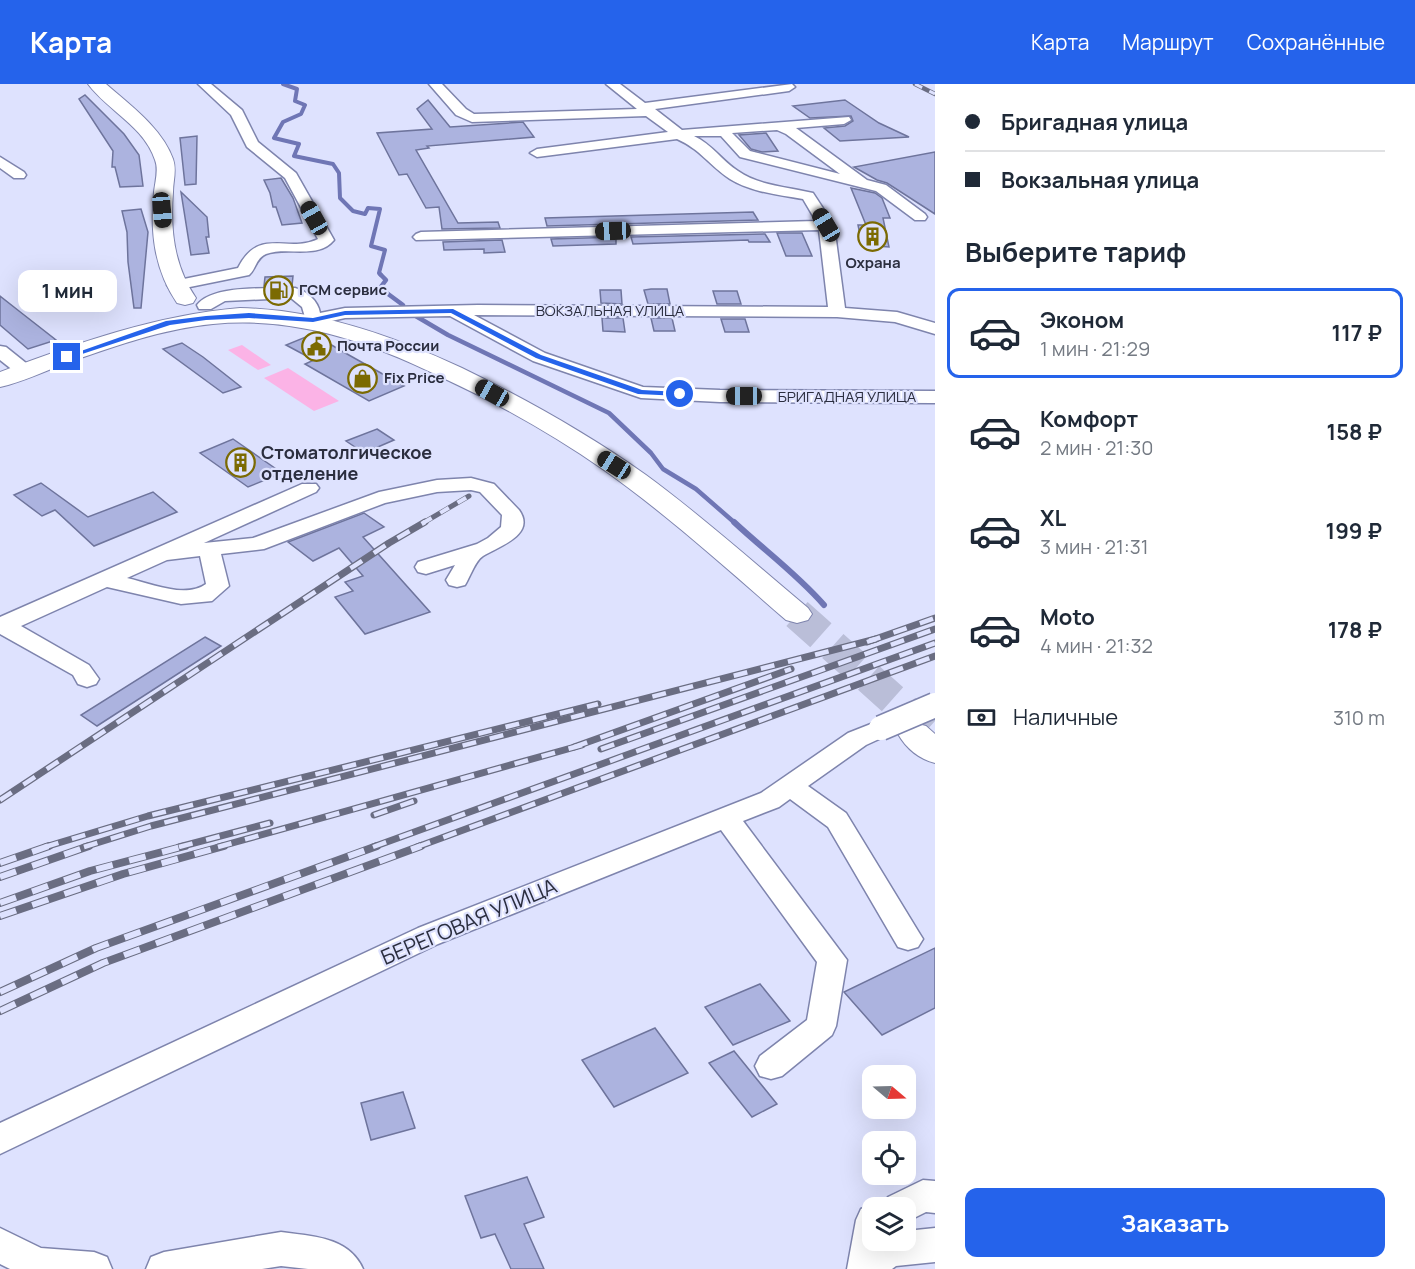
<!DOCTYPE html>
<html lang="ru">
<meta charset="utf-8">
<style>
:root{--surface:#fff;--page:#f2f2f3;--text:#1f2937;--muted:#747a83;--line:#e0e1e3;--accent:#2563eb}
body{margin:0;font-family:Manrope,sans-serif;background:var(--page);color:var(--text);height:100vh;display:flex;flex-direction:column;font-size:22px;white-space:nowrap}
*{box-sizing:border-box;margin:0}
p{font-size:20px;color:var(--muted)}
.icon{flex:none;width:33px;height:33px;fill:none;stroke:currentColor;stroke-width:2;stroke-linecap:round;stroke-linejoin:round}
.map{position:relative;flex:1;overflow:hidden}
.details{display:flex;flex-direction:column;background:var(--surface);width:480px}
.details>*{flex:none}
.top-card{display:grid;align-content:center;height:132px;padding:0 30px;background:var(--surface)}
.needle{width:39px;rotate:109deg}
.fabs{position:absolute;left:862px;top:981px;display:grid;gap:12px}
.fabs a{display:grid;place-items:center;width:54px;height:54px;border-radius:12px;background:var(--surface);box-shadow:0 6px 24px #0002;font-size:30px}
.end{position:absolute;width:27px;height:27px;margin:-14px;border:8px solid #2563eb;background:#fff;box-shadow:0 0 0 3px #fff}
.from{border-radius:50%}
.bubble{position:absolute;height:42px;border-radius:12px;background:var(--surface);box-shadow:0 6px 24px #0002;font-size:20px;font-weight:700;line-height:42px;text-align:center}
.car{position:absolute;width:18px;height:36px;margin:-18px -9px;border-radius:8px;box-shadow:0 0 4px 2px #0007;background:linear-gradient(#222 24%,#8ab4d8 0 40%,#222 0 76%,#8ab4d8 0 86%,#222 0)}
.top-card b{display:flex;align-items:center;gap:21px;height:57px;font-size:22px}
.top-card b+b{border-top:2px solid var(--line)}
.top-card i{width:15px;height:15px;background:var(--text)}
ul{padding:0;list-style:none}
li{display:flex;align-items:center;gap:18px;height:90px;margin:0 12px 9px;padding:0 18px;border:3px solid transparent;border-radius:12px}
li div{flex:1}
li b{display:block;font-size:22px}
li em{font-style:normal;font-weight:700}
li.current{border-color:var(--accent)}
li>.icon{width:54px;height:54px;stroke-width:1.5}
h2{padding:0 30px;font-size:27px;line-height:72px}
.pay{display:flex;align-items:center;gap:15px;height:66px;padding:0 30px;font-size:22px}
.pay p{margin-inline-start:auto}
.cta{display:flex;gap:12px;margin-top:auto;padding:12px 30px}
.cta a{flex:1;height:69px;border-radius:12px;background:var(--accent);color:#fff;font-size:24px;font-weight:700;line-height:69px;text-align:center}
header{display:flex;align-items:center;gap:36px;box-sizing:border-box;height:84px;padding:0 30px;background:var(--accent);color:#fff}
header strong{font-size:28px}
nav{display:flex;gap:33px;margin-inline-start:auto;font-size:21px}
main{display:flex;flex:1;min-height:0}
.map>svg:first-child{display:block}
.green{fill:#fbb3e6}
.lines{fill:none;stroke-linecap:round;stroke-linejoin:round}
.stream-far2{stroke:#6f76b5;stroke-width:4}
.stream-far1{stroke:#6f76b5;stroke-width:4.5}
.stream{stroke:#6f76b5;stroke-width:6}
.building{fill:#acb3df;stroke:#6e749c;stroke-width:1.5}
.major-tunnel{stroke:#babed8;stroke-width:32;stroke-dasharray:32 16;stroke-linecap:butt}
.minor-casing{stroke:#7e84ad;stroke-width:3}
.major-casing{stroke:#7e84ad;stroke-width:2}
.minor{fill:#fff;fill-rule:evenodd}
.major{fill:#fff;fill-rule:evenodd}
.rail-far3-casing{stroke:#6a6d82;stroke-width:4.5}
.rail-far2-casing{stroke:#6a6d82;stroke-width:5}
.rail-far1-casing{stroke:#6a6d82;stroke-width:7}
.rail-casing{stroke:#6a6d82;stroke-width:8}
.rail-far3{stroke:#dee2fe;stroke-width:3;stroke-dasharray:8;stroke-linecap:butt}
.rail-far2{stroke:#dee2fe;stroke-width:4;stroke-dasharray:10;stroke-linecap:butt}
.rail-far1{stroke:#dee2fe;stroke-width:4.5;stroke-dasharray:14;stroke-linecap:butt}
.rail{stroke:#dee2fe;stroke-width:6;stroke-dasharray:17;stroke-linecap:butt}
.minor-bridge-casing{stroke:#7e84ad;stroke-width:27;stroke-linecap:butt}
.minor-bridge{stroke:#fff;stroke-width:24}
.route{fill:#2563eb}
.labels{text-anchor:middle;stroke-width:4.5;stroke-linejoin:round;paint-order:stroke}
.far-poi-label{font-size:15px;font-weight:bold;fill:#2b2e3f;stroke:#dee2fe;text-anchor:start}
.far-street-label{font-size:15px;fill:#2b2e3f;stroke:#dee2fe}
.poi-label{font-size:18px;font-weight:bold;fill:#2b2e3f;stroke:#dee2fe;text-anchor:start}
.near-street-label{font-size:21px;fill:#2b2e3f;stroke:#dee2fe}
</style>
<header>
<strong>Карта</strong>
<nav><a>Карта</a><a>Маршрут</a><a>Сохранённые</a></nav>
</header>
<main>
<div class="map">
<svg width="935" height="1185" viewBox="0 0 935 1185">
<rect width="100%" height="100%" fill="#dee2fe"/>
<g class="green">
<path d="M242 261 271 281 258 286 228 266Z"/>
<path d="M288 284 339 317 314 327 264 294Z"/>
</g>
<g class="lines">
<path class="stream-far2" d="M283 0 297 5 295 17 305 21 301 30 283 38 274 54 299 60 294 72 333 80 339 89 340 114 353 127 365 130 368 124 380 125 371 162 385 166 379 189 381 191"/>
<g class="stream-far1">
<path d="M380 190 386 196 380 204 403 221"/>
<path d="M414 231 448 251 609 329 651 369 663 385 696 405 735 439"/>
</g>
<path class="stream" d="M734 438C764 466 797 490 824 521"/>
</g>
<g class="building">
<path d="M85 11 124 50 139 71 143 102 120 103 115 83H112L113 67 79 15Z"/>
<path d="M428 16 450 43 523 38 534 53 427 62 429 64 416 66 458 139 498 138 500 144 442 145 439 123 426 124 407 90 399 91 377 49 432 45 417 25Z"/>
<path d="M845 16 879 39 909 53 840 57 824 44 845 42 853 37 851 32 810 34 793 22Z"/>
<path d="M766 49 778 67 762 68 751 65 739 51Z"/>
<path d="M197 52 196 100 185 101 180 54Z"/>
<path d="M935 68V130L887 99 877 96 854 83Z"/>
<path d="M281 94 293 114 302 139 282 141 276 123H273L270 109 264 96Z"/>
<path d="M851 104 875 109 882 114 890 134H883L889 163 862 161 858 141H866Z"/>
<path d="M181 108 207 133 209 153H206L209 169 191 171Z"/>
<path d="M141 125 148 148 141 224H134L128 178 127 148 122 127Z"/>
<path d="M753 128 758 136 547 142 545 134Z"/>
<path d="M777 149H802L812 172H786Z"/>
<path d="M765 150 770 158H749L748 156 633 160 631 153Z"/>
<path d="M620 153 616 154V160L553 162 551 155Z"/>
<path d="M502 156 505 168 484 169V165L444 166 443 158Z"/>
<path d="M293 192 292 202H264L265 193Z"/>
<path d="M651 205H667L670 220H648L644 206Z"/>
<path d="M600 206H621L622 220 601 219Z"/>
<path d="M713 207H737L741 220H717Z"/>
<path d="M0 212 19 227 56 256 28 265 0 241Z"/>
<path d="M602 234H623L625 248 603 247Z"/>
<path d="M651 234H672L675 247H654Z"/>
<path d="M721 235H745L749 248H725Z"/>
<path d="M313 250 340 266 404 302 369 317 305 280 314 276 286 261Z"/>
<path d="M182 259 203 273 241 303 223 309 163 265Z"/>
<path d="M377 345 394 356 364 369 346 357Z"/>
<path d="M233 355 282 389 248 403 200 369Z"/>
<path d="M41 399 88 433 153 408 177 428 94 462 55 426 42 432 14 411Z"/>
<path d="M364 429 384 443 363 453 430 528 365 550 335 513 353 507 345 498 363 492 339 464 313 477 288 458Z"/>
<path d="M205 553 221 562 97 642 81 631Z"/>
<path d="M935 864V924L882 951 844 908Z"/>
<path d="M760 900 790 937 733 961 705 923Z"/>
<path d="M655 944 688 989 614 1023 582 976Z"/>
<path d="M734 967 777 1020 752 1033 709 979Z"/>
<path d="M403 1008 415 1044 371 1056 361 1019Z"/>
<path d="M527 1093 544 1133 524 1140 544 1185H511L495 1150 481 1154 465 1112Z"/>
</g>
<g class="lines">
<path class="major-tunnel" d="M797 530 927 646"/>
<defs>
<g id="minor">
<path d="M198 0H211L242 26 258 58 296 89 334 156C318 176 287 162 266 170 256 174 256 185 249 191L175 206 169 204 167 201 169 198 238 184C259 142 287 170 318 155L285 94 247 63 231 31Z"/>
<path d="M429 0H442L466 25 474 30 637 25 606 0H620L645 19 792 0 795 3 789 7 655 25 682 46 849 33 851 36 844 40 796 44 867 96 886 101 925 130 927 133 925 136H915L876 107 740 73 721 52H694C712 60 722 77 738 87 759 102 789 103 813 109L834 141 845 224 897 228 935 239V250L895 238 837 233 474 231 545 269 643 303 720 306 935 307V319L720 318 641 314 533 277 450 232 345 234 313 241 307 240 302 223 291 214 225 217 211 225H199L197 221C213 200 270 205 295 204 307 207 318 217 320 229L345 224 478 221 828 223 819 146 416 156 413 153 416 150 421 148 816 137 803 115C779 111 751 108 730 95 710 82 700 65 677 55L537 73 530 69 537 65 668 48 646 32 472 38 456 31ZM777 46 786 50 840 90 750 67 732 49Z"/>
<path d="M0 73 24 88 26 91 24 94H14L0 84Z"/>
<path d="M0 262 6 263 31 283 34 287 31 291H19L0 276Z"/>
<path d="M471 394 494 400 519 426C537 451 497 463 483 472 475 477 470 493 465 501L457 503 449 501 446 496 455 481 426 490 418 488 415 483 418 478 477 460 488 454 501 443 502 431 480 408 471 406 437 408 385 419 264 465 221 470 229 502 212 517 181 520 107 503 21 542 89 581 99 595 96 600 87 603 78 600 73 591 0 550V533L302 400H316L319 404 316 408 204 459 253 454 379 408 437 396ZM200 472 206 500C185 515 150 499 127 494L167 476Z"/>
<path d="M881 636 890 638 894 644 890 650 866 661 808 702 846 729 918 847 923 855 918 863 908 866 898 863 828 743 790 715 779 723 743 737 847 876 836 942 832 951 782 992 771 995 760 992 755 982 760 972 807 936 817 878 721 746 438 860 0 1070V1039L418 844 761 709 848 649Z"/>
<path d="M923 1096 935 1097V1129L926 1128 906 1138V1124H883L888 1113Z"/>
<path d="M873 1120 882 1124H873V1156H906V1147L935 1144V1178L896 1182 892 1185H847L856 1136 861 1125Z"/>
<path d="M0 1144 41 1164 94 1168 107 1173 112 1185H10L0 1180Z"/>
<path d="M281 1148C312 1152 349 1153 363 1185H308L281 1182 262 1185H146L151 1173 164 1168Z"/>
</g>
<g id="major">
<path d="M88 0H106C130 21 162 44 173 75 177 86 173 97 173 108 170 146 174 182 196 214L193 219 185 221 177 219C154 185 150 148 154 108 155 98 159 86 155 76 144 42 108 27 88 0Z"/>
<path d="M240 224C319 226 391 251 462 284 526 315 588 350 646 391 702 432 754 479 808 524L812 530 808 536 797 539 786 536C727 485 669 432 604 386 554 351 499 320 443 294 370 258 295 232 213 240 162 245 112 263 64 280 43 288 22 298 0 303V288C78 259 156 231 240 224Z"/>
<path d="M914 639 926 642 935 650V679C919 675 906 664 898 650L902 642Z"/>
</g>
</defs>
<use href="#minor" class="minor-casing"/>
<use href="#major" class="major-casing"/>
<use href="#minor" class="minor"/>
<use href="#major" class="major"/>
<defs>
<path id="rail-far3" d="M915 0 935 10"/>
<path id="rail-far2" d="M423 439 469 412"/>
<g id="rail-far1">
<path d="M867 558 935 534"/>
<path d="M574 663 791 585"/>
<path d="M601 665 935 545"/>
<path d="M0 716 389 459 425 438"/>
<path d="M374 731 414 717"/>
<path d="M45 763 148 732 598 620"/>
<path d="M84 763 151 742 876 555"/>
<path d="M179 763 270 739"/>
<path d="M218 763 582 661"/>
<path d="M373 763 935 559"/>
<path d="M417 763 935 572"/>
</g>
<g id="rail">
<path d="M0 779 49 762"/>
<path d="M0 793 89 762"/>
<path d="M0 819 90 787 185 762"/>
<path d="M0 832 123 790 224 762"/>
<path d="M0 908 96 864 377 762"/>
<path d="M0 927 103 879 421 762"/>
</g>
</defs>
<use href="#rail-far3" class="rail-far3-casing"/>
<use href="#rail-far2" class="rail-far2-casing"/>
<use href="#rail-far1" class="rail-far1-casing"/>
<use href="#rail" class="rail-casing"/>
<use href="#rail-far3" class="rail-far3"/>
<use href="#rail-far2" class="rail-far2"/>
<use href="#rail-far1" class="rail-far1"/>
<use href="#rail" class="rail"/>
<defs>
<path id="minor-bridge" d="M881 644 935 621"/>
</defs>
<use href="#minor-bridge" class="minor-bridge-casing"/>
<use href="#minor-bridge" class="minor-bridge"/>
</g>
<path class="route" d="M453 225 541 271 642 306 680 308 684 310 680 312 638 310 536 274 451 229 345 231 313 238 249 234 206 236 170 241 70 274 64 273 166 237 206 232 249 229 313 234 345 227Z"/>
<defs>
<symbol id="building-ring" viewBox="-11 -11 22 22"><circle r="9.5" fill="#dee2fe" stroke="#7b6a02" stroke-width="1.5"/><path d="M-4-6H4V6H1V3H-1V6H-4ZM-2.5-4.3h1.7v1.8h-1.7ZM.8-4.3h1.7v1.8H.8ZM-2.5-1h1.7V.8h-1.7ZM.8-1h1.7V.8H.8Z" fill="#7b6a02"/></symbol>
<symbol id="fuel-ring" viewBox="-11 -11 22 22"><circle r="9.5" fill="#dee2fe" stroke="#7b6a02" stroke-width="1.5"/><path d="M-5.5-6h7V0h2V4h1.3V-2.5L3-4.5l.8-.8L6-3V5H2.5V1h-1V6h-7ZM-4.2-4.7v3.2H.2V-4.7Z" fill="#7b6a02"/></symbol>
<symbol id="civic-ring" viewBox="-11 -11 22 22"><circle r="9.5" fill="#dee2fe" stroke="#7b6a02" stroke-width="1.5"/><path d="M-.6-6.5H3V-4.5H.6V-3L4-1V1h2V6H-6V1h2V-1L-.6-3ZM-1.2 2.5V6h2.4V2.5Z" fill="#7b6a02"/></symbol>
<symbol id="shop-ring" viewBox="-11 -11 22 22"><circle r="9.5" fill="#dee2fe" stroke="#7b6a02" stroke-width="1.5"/><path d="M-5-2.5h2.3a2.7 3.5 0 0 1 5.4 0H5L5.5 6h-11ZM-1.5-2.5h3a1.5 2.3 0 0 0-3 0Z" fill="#7b6a02"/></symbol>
</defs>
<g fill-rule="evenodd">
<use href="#building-ring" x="856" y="136" width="33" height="33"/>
<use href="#fuel-ring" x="262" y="190" width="33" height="33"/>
<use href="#civic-ring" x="300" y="246" width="33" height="33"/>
<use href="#shop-ring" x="346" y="278" width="33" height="33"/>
<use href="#building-ring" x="224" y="362" width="33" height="33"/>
</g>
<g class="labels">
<g class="far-poi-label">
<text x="873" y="184" text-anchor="middle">Охрана</text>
<text x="299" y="211">ГСМ сервис</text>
<text x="337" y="267">Почта России</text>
<text x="384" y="299">Fix Price</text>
</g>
<g class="far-street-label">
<text x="610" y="232">ВОКЗАЛЬНАЯ УЛИЦА</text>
<text x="847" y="318">БРИГАДНАЯ УЛИЦА</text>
</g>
<g class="poi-label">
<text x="261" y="375">Стоматолгическое<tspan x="261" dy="21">отделение</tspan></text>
</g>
<g class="near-street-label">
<text transform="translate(469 838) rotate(-23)" y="7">БЕРЕГОВАЯ УЛИЦА</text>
</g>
</g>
</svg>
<div class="fabs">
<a><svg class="needle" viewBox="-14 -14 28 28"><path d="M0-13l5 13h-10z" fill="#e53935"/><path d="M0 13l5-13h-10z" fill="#747a83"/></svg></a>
<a><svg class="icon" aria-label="locate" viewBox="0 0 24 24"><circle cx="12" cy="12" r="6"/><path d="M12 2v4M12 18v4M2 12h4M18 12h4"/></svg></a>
<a><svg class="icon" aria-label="layers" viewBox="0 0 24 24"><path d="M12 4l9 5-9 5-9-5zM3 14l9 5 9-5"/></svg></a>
</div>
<i class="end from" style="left:680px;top:310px"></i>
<i class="end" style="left:67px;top:273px"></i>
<div class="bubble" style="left:18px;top:186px;width:99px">1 мин</div>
<i class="car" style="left:162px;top:126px;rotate:175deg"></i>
<i class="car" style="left:314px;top:134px;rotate:331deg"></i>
<i class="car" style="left:826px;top:141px;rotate:329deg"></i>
<i class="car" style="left:613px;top:147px;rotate:268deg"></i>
<i class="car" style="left:492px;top:309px;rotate:299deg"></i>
<i class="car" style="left:744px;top:312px;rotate:270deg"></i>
<i class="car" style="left:614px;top:381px;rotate:302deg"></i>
</div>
<section class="details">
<div class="top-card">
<b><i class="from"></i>Бригадная улица</b>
<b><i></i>Вокзальная улица</b>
</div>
<h2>Выберите тариф</h2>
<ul>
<li class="current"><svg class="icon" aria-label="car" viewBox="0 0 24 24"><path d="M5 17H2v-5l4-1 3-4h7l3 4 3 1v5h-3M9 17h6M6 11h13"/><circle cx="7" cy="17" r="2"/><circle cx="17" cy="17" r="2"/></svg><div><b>Эконом</b><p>1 мин · 21:29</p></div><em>117 ₽</em></li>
<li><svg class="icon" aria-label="car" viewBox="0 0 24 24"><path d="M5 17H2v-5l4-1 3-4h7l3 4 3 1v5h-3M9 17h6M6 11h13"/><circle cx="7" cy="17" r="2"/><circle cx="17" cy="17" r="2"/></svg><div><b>Комфорт</b><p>2 мин · 21:30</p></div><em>158 ₽</em></li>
<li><svg class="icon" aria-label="car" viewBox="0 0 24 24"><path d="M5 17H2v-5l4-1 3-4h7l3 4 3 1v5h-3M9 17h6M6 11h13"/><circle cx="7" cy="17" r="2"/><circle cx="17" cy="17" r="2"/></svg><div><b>XL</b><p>3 мин · 21:31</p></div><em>199 ₽</em></li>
<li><svg class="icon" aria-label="car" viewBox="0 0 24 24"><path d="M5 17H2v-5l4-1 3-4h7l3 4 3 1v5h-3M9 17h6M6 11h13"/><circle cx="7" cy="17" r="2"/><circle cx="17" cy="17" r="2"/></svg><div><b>Moto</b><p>4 мин · 21:32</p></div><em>178 ₽</em></li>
</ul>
<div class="pay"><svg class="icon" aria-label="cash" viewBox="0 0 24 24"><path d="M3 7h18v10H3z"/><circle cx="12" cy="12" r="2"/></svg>Наличные<p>310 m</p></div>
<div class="cta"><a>Заказать</a></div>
</section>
</main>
